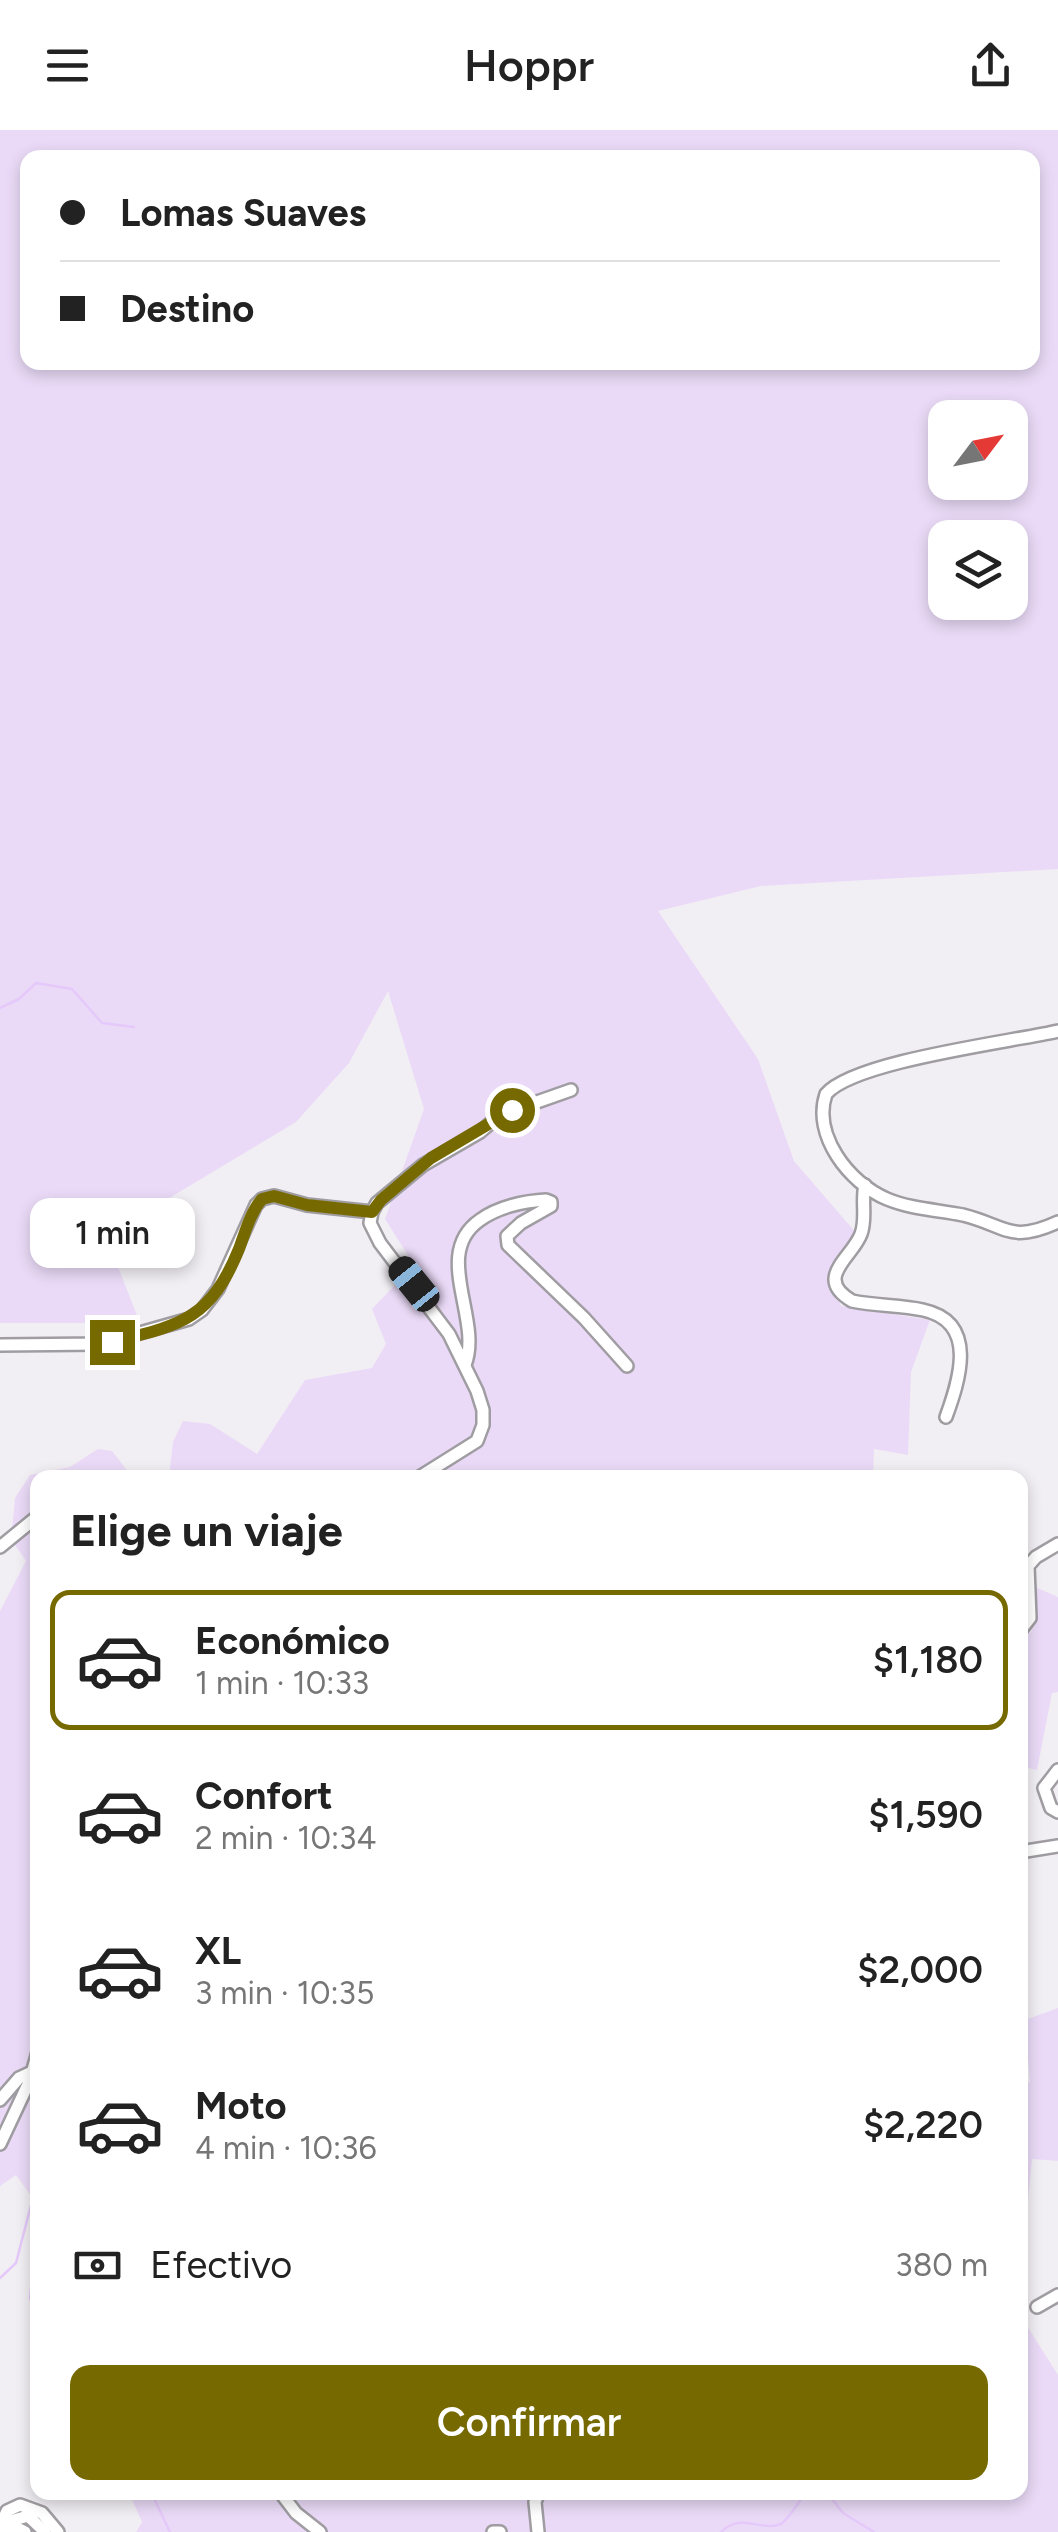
<!DOCTYPE html>
<html lang="es">
<meta charset="utf-8">
<style>
:root{--surface:#fff;--page:#f6f6f6;--text:#222;--muted:#767676;--line:#e0e0e0;--accent:#766900}
body{margin:0;font-family:Figtree,sans-serif;background:var(--page);color:var(--text);height:100vh;display:flex;flex-direction:column;font-size:38px;white-space:nowrap}
*{box-sizing:border-box;margin:0}
p{font-size:32px;color:var(--muted)}
.icon{flex:none;width:55px;height:55px;fill:none;stroke:currentColor;stroke-width:2;stroke-linecap:round;stroke-linejoin:round}
.map{position:relative;flex:1;overflow:hidden}
.details{position:absolute;left:30px;top:1340px;width:998px;height:1030px;display:flex;flex-direction:column;background:var(--surface);border-radius:20px;box-shadow:0 5px 15px #0003}
.details>*{flex:none}
.banner{position:absolute;left:20px;top:20px;width:1020px;height:220px;border-radius:20px;box-shadow:0 5px 15px #0003;display:grid;align-content:center;height:220px;padding:0 40px;background:var(--surface)}
.needle{width:65px;rotate:58deg}
.tools{position:absolute;left:928px;top:270px;display:grid;gap:20px}
.tools a{display:grid;place-items:center;width:100px;height:100px;border-radius:20px;background:var(--surface);box-shadow:0 5px 15px #0003;font-size:50px}
.end{position:absolute;width:45px;height:45px;margin:-22px;border:12px solid #766900;background:#fff;box-shadow:0 0 0 5px #fff}
.from{border-radius:50%}
.bubble{position:absolute;height:70px;border-radius:20px;background:var(--surface);box-shadow:0 5px 15px #0003;font-size:32px;font-weight:600;line-height:70px;text-align:center}
.car{position:absolute;width:30px;height:60px;margin:-30px -15px;border-radius:12px;box-shadow:0 0 8px 2px #0007;background:linear-gradient(#222 24%,#8ab4d8 0 40%,#222 0 76%,#8ab4d8 0 86%,#222 0)}
.banner b{display:flex;align-items:center;gap:35px;height:95px;font-size:38px}
.banner b+b{border-top:2px solid var(--line)}
.banner i{width:25px;height:25px;background:var(--text)}
ul{padding:0;list-style:none}
li{display:flex;align-items:center;gap:30px;height:140px;margin:0 20px 15px;padding:0 20px;border:5px solid transparent;border-radius:20px}
li div{flex:1}
li b{display:block;font-size:38px}
li em{font-style:normal;font-weight:600}
li.on{border-color:var(--accent)}
li>.icon{width:90px;height:90px;stroke-width:1.5}
h2{padding:0 40px;font-size:45px;line-height:120px}
.pay{display:flex;align-items:center;gap:25px;height:110px;padding:0 40px;font-size:38px}
.pay p{margin-inline-start:auto}
.action{display:flex;gap:20px;margin-top:auto;padding:20px 40px}
.action a{flex:1;height:115px;border-radius:20px;background:var(--accent);color:#fff;font-size:40px;font-weight:600;line-height:115px;text-align:center}
header{display:flex;justify-content:space-between;align-items:center;height:130px;padding:0 40px;background:var(--surface);font-size:45px;font-weight:600}
.map>svg:first-child{display:block}
.green{fill:#eadaf7;fill-rule:evenodd}
.lines{fill:none;stroke-linecap:round;stroke-linejoin:round}
.stream{stroke:#e5c9fa;stroke-width:2.5}
.minor-casing{stroke:#a09da2;stroke-width:16}
.minor{stroke:#fff;stroke-width:11}
.route{stroke:#766900;stroke-width:12}
</style>
<header><svg class="icon" aria-label="menu" viewBox="0 0 24 24"><path d="M4 6h16M4 12h16M4 18h16"/></svg>Hoppr<svg class="icon" aria-label="share" viewBox="0 0 24 24"><path d="M12 15V3M7 8l5-5 5 5M5 13v7h14v-7"/></svg></header>
<div class="map">
<svg width="1058" height="2402" viewBox="0 0 1058 2402">
<rect width="100%" height="100%" fill="#f2eff4"/>
<g class="green">
<path d="M0 0H1058V739L761 756 658 781 758 929 794 1031 857 1104 829 1143 841 1176 930 1190 911 1242 908 1325 874 1319 873 1348 169 1347 173 1312 183 1291 210 1294 257 1324 305 1250 372 1238 386 1214 372 1179 414 1135 385 1089 424 979 388 861 349 933 296 992 106 1106 138 1188 92 1193H0ZM28 28H1032V232H28ZM945 288H1010V352H945ZM945 408H1010V472H945Z"/>
<path d="M98 1319 112 1321 132 1347 38 1348 37 2074 16 2045 0 2056V1481L26 1431 11 1409 15 1368 30 1345 70 1337Z"/>
<path d="M1035 1457 1058 1467V1562L1052 1563 1037 1640 1020 1636V1508L1031 1502 1037 1487Z"/>
<path d="M1058 1878V2031L1032 2029 1027 2081 1020 2079V1957L1030 1952 1025 1890Z"/>
<path d="M1020 2185 1058 2245V2402H136L142 2392 129 2363 1020 2362Z"/>
</g>
<g class="lines">
<g class="stream">
<path d="M0 878 19 869 36 853 72 859 102 893 134 897"/>
<path d="M38 2085 30 2168 38 2191"/>
<path d="M0 2148 16 2133 31 2075 38 2078"/>
<path d="M151 2362 170 2402"/>
<path d="M827 2362 843 2383 874 2402"/>
<path d="M721 2402C741 2382 761 2402 781 2394 789 2388 796 2376 802 2368L800 2362"/>
</g>
<defs>
<g id="minor">
<path d="M1058 901C1010 912 854 931 826 964 812 1005 849 1053 887 1069 911 1079 938 1080 963 1085 1007 1096 1010 1114 1058 1092"/>
<path d="M865 1055C861 1071 867 1089 861 1104 852 1128 813 1148 852 1171 876 1176 900 1175 923 1180 979 1192 959 1251 946 1287"/>
<path d="M0 1215 101 1214 189 1189 202 1180 218 1159 256 1075 262 1069 274 1066 307 1075 372 1082"/>
<path d="M465 1235C483 1189 431 1124 480 1090 498 1077 524 1071 546 1070L551 1072V1076L521 1093 507 1106 508 1115 584 1188 627 1236"/>
<path d="M418 1348 477 1311 483 1295V1280L477 1261 449 1204 380 1113 370 1093 372 1082 377 1073 423 1035 480 1002 500 985 571 960"/>
<path d="M0 1417 38 1386"/>
<path d="M1020 1501 1030 1488 1028 1436 1036 1427 1058 1414"/>
<path d="M1058 1640 1044 1658 1051 1678 1058 1682"/>
<path d="M1020 1722 1058 1716"/>
<path d="M0 1970 19 1948 32 1942"/>
<path d="M0 2014 30 1950 38 1922"/>
<path d="M1037 2177 1058 2165"/>
<path d="M280 2362 296 2383 320 2402"/>
<path d="M2 2392 7 2381 20 2375 42 2383 58 2402"/>
<path d="M0 2394 28 2386 45 2402"/>
<path d="M5 2402 17 2398 25 2402"/>
<path d="M493 2402H500"/>
<path d="M538 2402 535 2372 539 2362"/>
</g>
</defs>
<use href="#minor" class="minor-casing"/>
<use href="#minor" class="minor"/>
</g>
<g class="lines">
<path class="route" d="M112 1212C181 1195 210 1190 239 1119 245 1103 250 1083 262 1069L274 1066 307 1075 372 1082 381 1070 431 1028 512 980"/>
</g>
</svg>
<div class="tools">
<a><svg class="needle" viewBox="-14 -14 28 28"><path d="M0-13l5 13h-10z" fill="#e53935"/><path d="M0 13l5-13h-10z" fill="#767676"/></svg></a>
<a><svg class="icon" aria-label="layers" viewBox="0 0 24 24"><path d="M12 4l9 5-9 5-9-5zM3 14l9 5 9-5"/></svg></a>
</div>
<i class="end from" style="left:512px;top:980px"></i>
<i class="end" style="left:112px;top:1212px"></i>
<div class="bubble" style="left:30px;top:1068px;width:165px">1 min</div>
<i class="car" style="left:414px;top:1154px;rotate:321deg"></i>
<div class="banner">
<b><i class="from"></i>Lomas Suaves</b>
<b><i></i>Destino</b>
</div>
<section class="details">
<h2>Elige un viaje</h2>
<ul>
<li class="on"><svg class="icon" aria-label="car" viewBox="0 0 24 24"><path d="M5 17H2v-5l4-1 3-4h7l3 4 3 1v5h-3M9 17h6M6 11h13"/><circle cx="7" cy="17" r="2"/><circle cx="17" cy="17" r="2"/></svg><div><b>Económico</b><p>1 min · 10:33</p></div><em>$1,180</em></li>
<li><svg class="icon" aria-label="car" viewBox="0 0 24 24"><path d="M5 17H2v-5l4-1 3-4h7l3 4 3 1v5h-3M9 17h6M6 11h13"/><circle cx="7" cy="17" r="2"/><circle cx="17" cy="17" r="2"/></svg><div><b>Confort</b><p>2 min · 10:34</p></div><em>$1,590</em></li>
<li><svg class="icon" aria-label="car" viewBox="0 0 24 24"><path d="M5 17H2v-5l4-1 3-4h7l3 4 3 1v5h-3M9 17h6M6 11h13"/><circle cx="7" cy="17" r="2"/><circle cx="17" cy="17" r="2"/></svg><div><b>XL</b><p>3 min · 10:35</p></div><em>$2,000</em></li>
<li><svg class="icon" aria-label="car" viewBox="0 0 24 24"><path d="M5 17H2v-5l4-1 3-4h7l3 4 3 1v5h-3M9 17h6M6 11h13"/><circle cx="7" cy="17" r="2"/><circle cx="17" cy="17" r="2"/></svg><div><b>Moto</b><p>4 min · 10:36</p></div><em>$2,220</em></li>
</ul>
<div class="pay"><svg class="icon" aria-label="cash" viewBox="0 0 24 24"><path d="M3 7h18v10H3z"/><circle cx="12" cy="12" r="2"/></svg>Efectivo<p>380 m</p></div>
<div class="action"><a>Confirmar</a></div>
</section>
</div>
